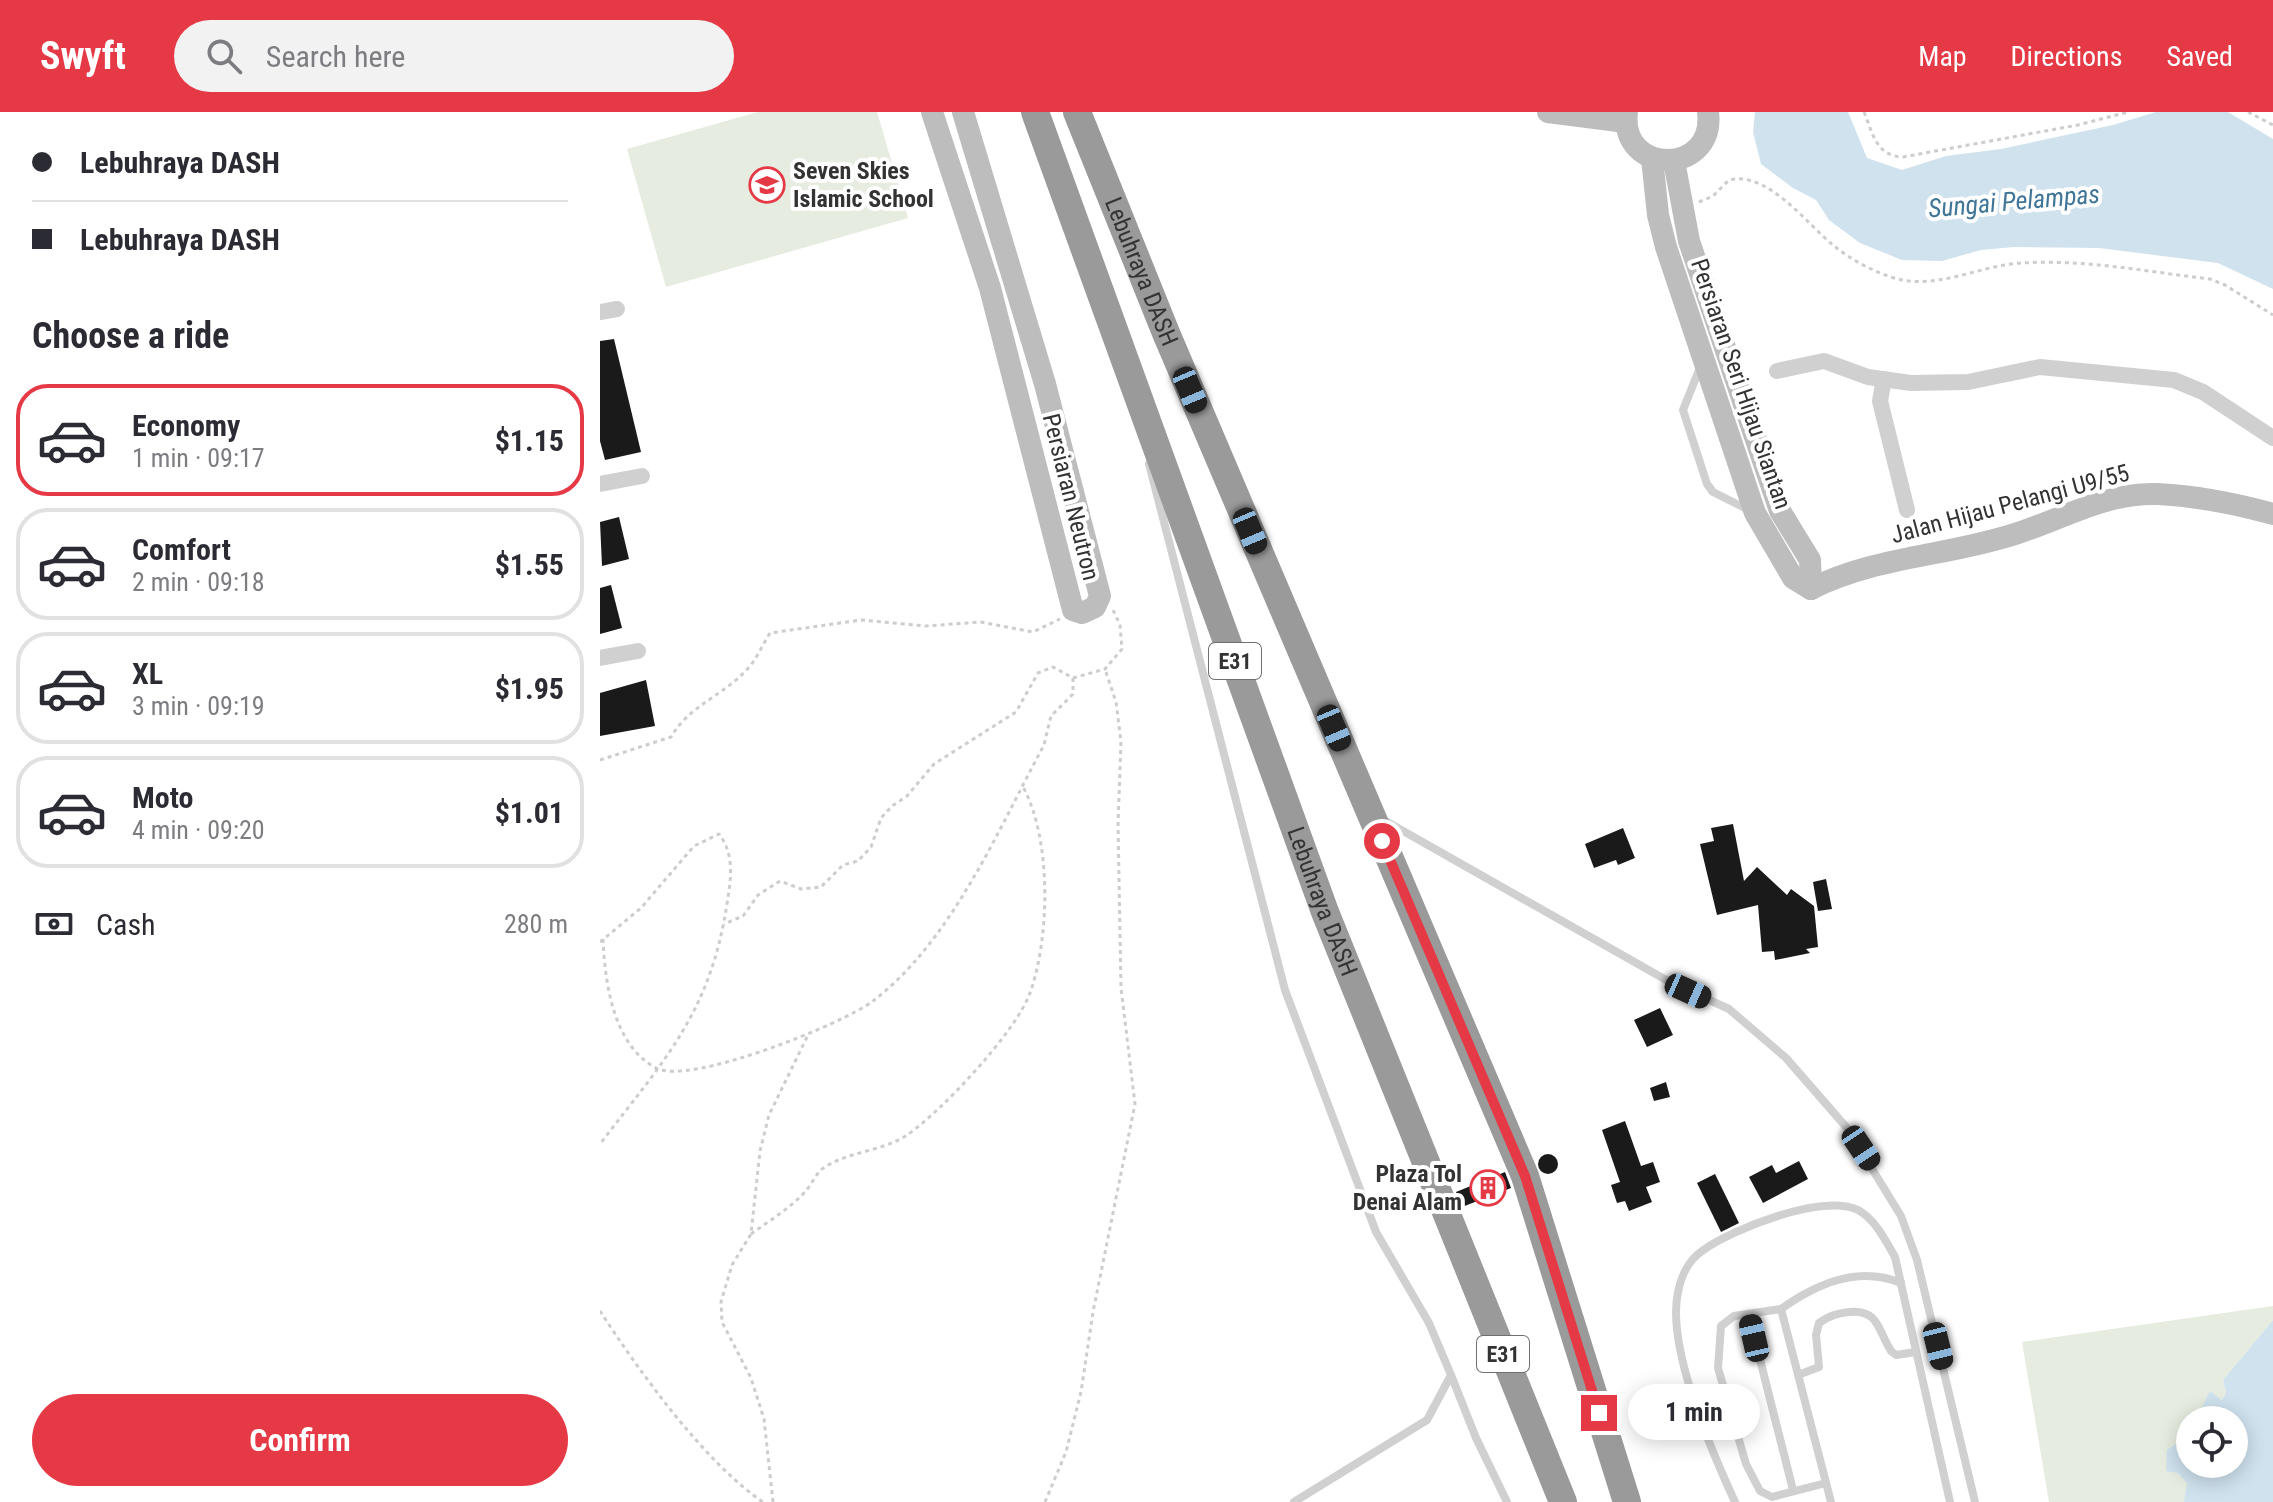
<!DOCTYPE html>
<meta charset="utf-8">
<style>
:root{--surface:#fff;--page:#f2f2f3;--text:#2b2b33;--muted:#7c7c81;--line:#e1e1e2;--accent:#e63946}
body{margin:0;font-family:"Roboto Condensed",sans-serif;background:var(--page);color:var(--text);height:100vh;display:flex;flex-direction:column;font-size:30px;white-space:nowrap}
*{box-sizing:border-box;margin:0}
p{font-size:26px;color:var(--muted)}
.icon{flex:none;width:44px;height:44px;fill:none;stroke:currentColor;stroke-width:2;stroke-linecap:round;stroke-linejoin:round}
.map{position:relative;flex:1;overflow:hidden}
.sheet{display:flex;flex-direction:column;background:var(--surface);width:600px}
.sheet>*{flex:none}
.top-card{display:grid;align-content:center;height:176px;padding:0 32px;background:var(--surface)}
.controls{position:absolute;left:1576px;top:1294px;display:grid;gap:16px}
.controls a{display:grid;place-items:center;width:72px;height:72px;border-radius:50%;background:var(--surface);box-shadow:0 4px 20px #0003;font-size:40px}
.end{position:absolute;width:36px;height:36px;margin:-18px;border:10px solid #e63946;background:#fff;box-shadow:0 0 0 4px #fff}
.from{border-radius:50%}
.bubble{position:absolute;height:56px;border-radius:28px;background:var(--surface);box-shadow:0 4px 20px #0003;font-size:26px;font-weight:700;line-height:56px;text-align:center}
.car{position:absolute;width:24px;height:48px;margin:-24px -12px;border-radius:10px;box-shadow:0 0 6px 2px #0007;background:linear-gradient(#222 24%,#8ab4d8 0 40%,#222 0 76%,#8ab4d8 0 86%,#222 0)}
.top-card b{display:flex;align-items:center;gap:28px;height:76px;font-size:30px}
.top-card b+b{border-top:2px solid var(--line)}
.top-card i{width:20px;height:20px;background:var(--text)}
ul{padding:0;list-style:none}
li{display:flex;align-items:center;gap:24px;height:112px;margin:0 16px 12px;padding:0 16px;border:4px solid var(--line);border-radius:32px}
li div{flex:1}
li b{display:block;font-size:30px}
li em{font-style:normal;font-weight:700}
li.current{border-color:var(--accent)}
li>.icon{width:72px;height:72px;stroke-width:1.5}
h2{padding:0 32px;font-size:36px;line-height:96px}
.pay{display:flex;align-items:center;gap:20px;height:88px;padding:0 32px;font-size:30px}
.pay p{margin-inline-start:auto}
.primary-button{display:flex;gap:16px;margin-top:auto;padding:16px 32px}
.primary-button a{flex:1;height:92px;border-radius:48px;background:var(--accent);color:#fff;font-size:32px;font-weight:700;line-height:92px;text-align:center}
header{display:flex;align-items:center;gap:48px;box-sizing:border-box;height:112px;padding:0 40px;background:var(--accent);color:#fff}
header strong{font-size:38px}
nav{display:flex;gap:44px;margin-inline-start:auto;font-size:28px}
.search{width:560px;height:72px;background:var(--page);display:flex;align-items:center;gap:20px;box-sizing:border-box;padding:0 28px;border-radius:44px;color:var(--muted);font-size:30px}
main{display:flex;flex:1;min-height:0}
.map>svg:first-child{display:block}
.green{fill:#e6ecdf}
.water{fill:#cfe2ee}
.building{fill:#1a1a1a}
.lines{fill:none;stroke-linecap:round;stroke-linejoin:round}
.path{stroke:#cdcdcd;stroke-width:3;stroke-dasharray:4 4;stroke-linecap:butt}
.lane{stroke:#d0d0d0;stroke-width:8}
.street{stroke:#d0d0d0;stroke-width:16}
.secondary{stroke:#bdbdbd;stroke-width:22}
.highway{stroke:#9a9a9a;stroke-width:28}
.route{stroke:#e63946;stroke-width:10}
.labels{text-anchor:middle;stroke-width:8;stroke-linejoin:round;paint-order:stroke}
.shield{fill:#fff;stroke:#707070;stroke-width:2}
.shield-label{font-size:22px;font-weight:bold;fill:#333}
.poi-label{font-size:24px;font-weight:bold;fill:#333;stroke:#fff;text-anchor:start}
.street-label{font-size:24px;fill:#333;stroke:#fff}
.water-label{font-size:26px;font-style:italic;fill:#3f7597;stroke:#fff}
</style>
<header>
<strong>Swyft</strong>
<div class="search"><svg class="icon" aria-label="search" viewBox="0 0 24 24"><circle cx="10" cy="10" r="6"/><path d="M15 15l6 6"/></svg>Search here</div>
<nav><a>Map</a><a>Directions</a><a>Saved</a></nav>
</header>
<main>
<section class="sheet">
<div class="top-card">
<b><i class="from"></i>Lebuhraya DASH</b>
<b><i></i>Lebuhraya DASH</b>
</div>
<h2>Choose a ride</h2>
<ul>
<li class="current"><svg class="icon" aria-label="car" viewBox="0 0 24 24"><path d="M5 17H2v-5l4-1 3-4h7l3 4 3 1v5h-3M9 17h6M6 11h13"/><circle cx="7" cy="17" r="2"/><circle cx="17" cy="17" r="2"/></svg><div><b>Economy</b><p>1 min · 09:17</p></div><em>$1.15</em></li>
<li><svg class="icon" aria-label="car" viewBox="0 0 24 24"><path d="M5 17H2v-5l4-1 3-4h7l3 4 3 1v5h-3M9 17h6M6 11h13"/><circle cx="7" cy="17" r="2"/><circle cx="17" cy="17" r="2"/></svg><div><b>Comfort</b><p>2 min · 09:18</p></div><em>$1.55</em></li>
<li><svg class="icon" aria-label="car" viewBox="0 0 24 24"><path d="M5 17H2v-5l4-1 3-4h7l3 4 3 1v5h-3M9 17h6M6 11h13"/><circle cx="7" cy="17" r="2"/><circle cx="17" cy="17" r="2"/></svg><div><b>XL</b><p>3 min · 09:19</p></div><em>$1.95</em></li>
<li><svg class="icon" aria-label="car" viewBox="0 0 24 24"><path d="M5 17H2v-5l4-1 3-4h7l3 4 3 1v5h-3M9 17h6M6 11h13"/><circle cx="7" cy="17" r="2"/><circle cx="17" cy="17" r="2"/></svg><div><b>Moto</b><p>4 min · 09:20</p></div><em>$1.01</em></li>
</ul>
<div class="pay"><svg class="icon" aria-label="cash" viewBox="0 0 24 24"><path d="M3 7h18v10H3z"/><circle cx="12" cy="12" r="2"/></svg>Cash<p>280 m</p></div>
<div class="primary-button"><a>Confirm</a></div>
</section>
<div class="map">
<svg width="1673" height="1390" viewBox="0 0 1673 1390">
<rect width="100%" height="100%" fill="#fff"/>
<g class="green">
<path d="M158 0H277L308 106 66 175 27 37Z"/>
<path d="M1673 1194V1208L1623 1268 1626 1280 1622 1288 1611 1280 1605 1307 1590 1308V1321L1567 1338 1578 1361 1588 1371 1584 1390H1449L1422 1230Z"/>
</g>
<g class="water">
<path d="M1155 0H1248L1267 46 1302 58 1346 44 1401 37 1513 13 1556 0H1628L1673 27V177L1618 151 1499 136 1414 135 1381 138 1342 149 1302 148 1260 131 1229 108 1216 88 1193 76 1161 52 1153 20Z"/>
<path d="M1673 1208V1390H1584L1587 1371 1578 1361 1566 1359 1567 1338 1590 1321V1352H1634V1308H1604L1603 1293 1610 1279 1622 1288 1626 1280 1623 1268Z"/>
</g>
<g class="building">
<path d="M14 227 41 340 5 348 0 329V229Z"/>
<path d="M19 405 29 447 2 454 0 410Z"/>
<path d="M11 473 22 516 0 522V476Z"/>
<path d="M46 568 55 614 0 624V581Z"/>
<path d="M1133 712 1144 769 1157 755 1187 783 1191 777 1214 794 1218 835 1206 837 1210 841 1175 848 1174 839 1162 840 1158 793 1117 803 1100 732 1114 729 1111 716Z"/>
<path d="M1023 716 1035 746 1018 753 1016 748 994 756 985 732Z"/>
<path d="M1226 767 1232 797 1218 799 1213 770Z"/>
<path d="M1060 896 1073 923 1047 935 1034 908Z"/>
<path d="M1066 970 1070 985 1054 989 1050 976Z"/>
<path d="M1025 1009 1041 1054 1053 1050 1060 1070 1046 1075 1052 1090 1029 1099 1025 1089 1017 1091 1011 1073 1020 1070 1002 1018Z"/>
<circle cx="948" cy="1052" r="10"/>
<path d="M1199 1049 1208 1067 1163 1091 1149 1065 1172 1053 1176 1061Z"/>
<path d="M905 1060 911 1076 862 1095 856 1080Z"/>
<path d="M1115 1062 1139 1111 1121 1120 1097 1071Z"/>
</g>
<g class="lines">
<g class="path">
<path d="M1264 0C1273 22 1276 44 1303 45L1478 13 1528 0"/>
<path d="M1648 0 1673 13"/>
<path d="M1099 90 1113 84 1129 68C1167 58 1207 112 1233 133 1250 147 1270 158 1291 165 1335 180 1379 153 1422 151 1485 147 1548 160 1610 167L1625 173 1673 203"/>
<path d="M473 566 505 557 522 537 520 513 513 498"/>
<path d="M0 648 71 625C90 592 126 583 150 554 158 544 163 532 170 521L261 508 326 514 381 510 433 520 460 507"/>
<path d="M3 827C5 871 13 933 56 956 89 974 243 912 273 889 289 877 305 861 317 847 371 784 405 705 444 633L451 604 473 582V566L453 555 438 561 416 600 334 652 307 684 292 694 281 706 271 735 258 749 243 753 221 775 201 777 180 769 158 783 143 804 124 812"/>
<path d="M0 830 41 796 94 734 119 722C135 743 131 767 127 792 110 902 64 948 0 1032"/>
<path d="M151 1122C169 1109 189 1097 204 1081 211 1074 215 1063 222 1057 247 1039 282 1040 307 1023 341 1000 416 920 430 881 450 825 452 726 422 673"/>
<path d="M0 1199C39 1259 104 1350 163 1390"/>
<path d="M173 1390 164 1307 151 1266 122 1210 121 1190 132 1153 151 1122 160 1039 169 1003 207 925"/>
<path d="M445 1390 466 1340 481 1280 493 1200 535 992 521 876 518 712 521 630 516 590 505 557"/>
</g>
<g class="lane">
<path d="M1101 253 1083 298 1107 372 1113 380 1151 399"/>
<path d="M549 352 685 878 776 1120 829 1211 851 1263 827 1308 694 1390"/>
<path d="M782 707 1068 869 1129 897 1186 946 1247 1016 1301 1104 1317 1148 1375 1390"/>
<path d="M1181 1197 1134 1204 1121 1214 1118 1256 1146 1352 1160 1379 1172 1385 1226 1371"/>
<path d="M1149 1204 1193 1378"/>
<path d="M851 1263 876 1326 907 1390"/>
<path d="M1198 1263 1219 1255 1216 1223 1219 1211C1228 1204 1238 1201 1249 1200 1279 1197 1278 1219 1291 1239L1296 1243 1316 1240"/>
<path d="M1135 1390C1111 1338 1066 1235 1078 1180 1081 1164 1089 1148 1102 1139 1132 1117 1223 1081 1258 1098 1275 1107 1286 1129 1295 1145L1350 1390"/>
<path d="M1231 1390 1181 1197C1216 1172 1258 1153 1301 1171"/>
</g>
<g class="street">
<path d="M0 200 17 197"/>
<path d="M1177 259 1224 249 1268 265 1311 271 1368 270 1440 255 1574 268 1603 280 1673 326"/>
<path d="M1284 267 1280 289 1307 398"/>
<path d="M0 372 42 364"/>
<path d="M0 546 38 539"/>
</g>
<g class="secondary">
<path d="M332 0 390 176 473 498 482 501 495 495 500 484 445 272 363 0"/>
<path d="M948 0 1026 10"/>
<path d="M1027 0C1019 64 1116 64 1108 0"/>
<path d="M1052 46 1058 103 1066 135 1155 401 1193 466 1211 477"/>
<path d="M1074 49 1089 129 1180 399 1210 448 1211 477"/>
<path d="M1211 477C1276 444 1350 444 1418 421 1464 406 1508 380 1558 382 1595 384 1637 392 1673 402"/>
</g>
<g class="highway">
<path id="s1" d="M435 0 725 800 963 1390"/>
<path id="s2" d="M477 0 566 221 925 1064 1027 1390"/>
</g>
</g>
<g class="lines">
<path class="route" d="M782 729 925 1064 999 1301"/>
</g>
<defs>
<symbol id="school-ring" viewBox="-11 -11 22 22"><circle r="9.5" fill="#fff" stroke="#e63946" stroke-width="1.5"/><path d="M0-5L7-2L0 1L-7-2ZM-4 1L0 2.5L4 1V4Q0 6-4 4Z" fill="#e63946"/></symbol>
<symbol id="building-ring" viewBox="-11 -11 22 22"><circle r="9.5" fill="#fff" stroke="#e63946" stroke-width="1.5"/><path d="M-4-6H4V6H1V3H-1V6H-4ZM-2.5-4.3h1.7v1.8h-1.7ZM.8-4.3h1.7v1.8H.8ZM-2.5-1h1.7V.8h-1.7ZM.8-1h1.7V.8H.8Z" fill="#e63946"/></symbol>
</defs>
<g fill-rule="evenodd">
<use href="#school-ring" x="147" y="53" width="40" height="40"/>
<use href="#building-ring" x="868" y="1056" width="40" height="40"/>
</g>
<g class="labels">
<g class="shield">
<rect x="609" y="531" width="52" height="36" rx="6"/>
<rect x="877" y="1224" width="52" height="36" rx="6"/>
</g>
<g class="shield-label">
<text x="635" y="557">E31</text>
<text x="903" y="1250">E31</text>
</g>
<g class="poi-label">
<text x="193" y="67">Seven Skies<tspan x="193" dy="28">Islamic School</tspan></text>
<text x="862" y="1070" text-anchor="end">Plaza Tol<tspan x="862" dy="28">Denai Alam</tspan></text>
</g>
<g class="street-label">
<text dy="8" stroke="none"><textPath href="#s2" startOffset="172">Lebuhraya DASH</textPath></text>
<text transform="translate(1141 272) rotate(71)" y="8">Persiaran Seri Hijau Siantan</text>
<text transform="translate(471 385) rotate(76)" y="8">Persiaran Neutron</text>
<text transform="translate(1410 392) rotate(-15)" y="8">Jalan Hijau Pelangi U9/55</text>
<text dy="8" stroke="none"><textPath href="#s1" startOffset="840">Lebuhraya DASH</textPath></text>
</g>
<g class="water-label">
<text transform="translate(1414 89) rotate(-5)" y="9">Sungai Pelampas</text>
</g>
</g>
</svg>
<div class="controls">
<a><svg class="icon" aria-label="locate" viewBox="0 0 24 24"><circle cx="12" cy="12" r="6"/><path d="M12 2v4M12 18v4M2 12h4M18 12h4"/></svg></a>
</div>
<i class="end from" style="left:782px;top:729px"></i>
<i class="end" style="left:999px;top:1301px"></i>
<div class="bubble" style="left:1028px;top:1272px;width:132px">1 min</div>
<i class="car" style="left:590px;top:278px;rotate:157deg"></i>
<i class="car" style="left:650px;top:419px;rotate:157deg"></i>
<i class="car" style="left:734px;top:616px;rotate:157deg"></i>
<i class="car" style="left:1088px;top:879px;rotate:114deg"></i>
<i class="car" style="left:1261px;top:1036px;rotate:146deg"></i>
<i class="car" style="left:1154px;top:1226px;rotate:347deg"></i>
<i class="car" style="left:1338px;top:1234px;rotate:166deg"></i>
</div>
</main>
